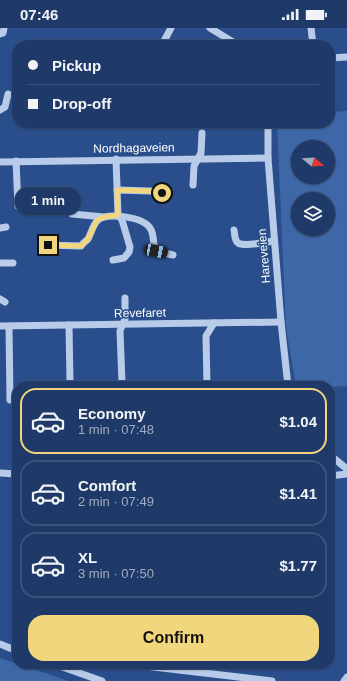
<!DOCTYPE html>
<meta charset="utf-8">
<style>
:root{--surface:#1f3a68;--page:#27416e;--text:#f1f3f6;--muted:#a1adc0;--line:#3c547c;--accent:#f1d67e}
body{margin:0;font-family:Helvetica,sans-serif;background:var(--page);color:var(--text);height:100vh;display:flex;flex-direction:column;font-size:15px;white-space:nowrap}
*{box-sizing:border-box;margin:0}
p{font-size:13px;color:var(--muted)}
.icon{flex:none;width:22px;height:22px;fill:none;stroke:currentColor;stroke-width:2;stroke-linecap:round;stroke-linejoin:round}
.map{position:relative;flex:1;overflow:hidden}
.details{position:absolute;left:12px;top:353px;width:323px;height:288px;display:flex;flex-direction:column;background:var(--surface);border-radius:16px;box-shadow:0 1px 3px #0004,0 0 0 1px var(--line)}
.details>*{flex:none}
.banner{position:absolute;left:12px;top:12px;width:323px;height:88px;border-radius:16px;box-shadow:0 1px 3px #0004,0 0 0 1px var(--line);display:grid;align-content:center;height:88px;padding:0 16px;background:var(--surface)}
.needle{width:26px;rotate:108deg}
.tools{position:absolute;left:291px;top:112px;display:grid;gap:8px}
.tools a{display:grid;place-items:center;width:44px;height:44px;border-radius:50%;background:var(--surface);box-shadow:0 1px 3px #0004,0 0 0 1px var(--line);font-size:20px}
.end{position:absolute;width:18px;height:18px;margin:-9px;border:5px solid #f1d67e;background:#111;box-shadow:0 0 0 2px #111}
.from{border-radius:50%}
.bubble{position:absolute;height:28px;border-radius:14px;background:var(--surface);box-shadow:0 1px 3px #0004,0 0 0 1px var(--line);font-size:13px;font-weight:700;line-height:28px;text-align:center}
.car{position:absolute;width:12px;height:24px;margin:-12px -6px;border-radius:5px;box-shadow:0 0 3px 1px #0007;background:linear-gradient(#222 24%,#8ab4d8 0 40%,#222 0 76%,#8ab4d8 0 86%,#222 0)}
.banner b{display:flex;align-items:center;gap:14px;height:38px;font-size:15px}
.banner b+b{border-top:1px solid var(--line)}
.banner i{width:10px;height:10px;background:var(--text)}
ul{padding:7px 0 0;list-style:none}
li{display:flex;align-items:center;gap:12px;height:66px;margin:0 8px 6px;padding:0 8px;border:2px solid var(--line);border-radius:16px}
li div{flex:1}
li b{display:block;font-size:15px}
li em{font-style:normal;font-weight:700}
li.on{border-color:var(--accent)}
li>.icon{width:36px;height:36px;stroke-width:1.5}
.button{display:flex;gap:8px;margin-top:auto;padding:8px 16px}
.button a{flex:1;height:46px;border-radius:16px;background:var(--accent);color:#111;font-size:16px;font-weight:700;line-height:46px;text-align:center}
.status{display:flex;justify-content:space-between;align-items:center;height:28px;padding:0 20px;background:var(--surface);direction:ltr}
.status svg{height:11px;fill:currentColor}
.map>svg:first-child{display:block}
.green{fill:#3e67a7;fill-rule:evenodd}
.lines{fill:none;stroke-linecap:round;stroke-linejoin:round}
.minor{stroke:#b8cbe9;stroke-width:7}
.route{stroke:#f1d67e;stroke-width:5}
.labels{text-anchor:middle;stroke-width:3;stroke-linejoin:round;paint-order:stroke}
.street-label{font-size:12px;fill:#fff;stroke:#294e8b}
</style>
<div class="status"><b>07:46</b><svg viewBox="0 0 49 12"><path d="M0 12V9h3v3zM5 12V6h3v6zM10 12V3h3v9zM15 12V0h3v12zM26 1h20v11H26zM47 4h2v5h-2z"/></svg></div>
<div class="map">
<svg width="347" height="653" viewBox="0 0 347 653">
<rect width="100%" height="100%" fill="#294e8b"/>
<g class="green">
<path d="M347 83V358L330 359 296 358 286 300 277 95H330V84ZM298 119H328V149H298ZM298 171H328V201H298Z"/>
<path d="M0 630 60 650 68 653H0Z"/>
</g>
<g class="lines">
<g class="minor">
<path d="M210 0 238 17"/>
<path d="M311 0 313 17"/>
<path d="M0 6 3 5 4 0"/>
<path d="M164 17V13L171 0"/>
<path d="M330 30 347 29"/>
<path d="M0 82 5 79 8 66"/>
<path d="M268 95V130L281 294 288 358"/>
<path d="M16 133 18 178"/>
<path d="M0 134 268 130"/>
<path d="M193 157 194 138 201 125 202 105"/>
<path d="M117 162 150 163 162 165"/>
<path d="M72 186 104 189"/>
<path d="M0 200 6 199"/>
<path d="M234 202C235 206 234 212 238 215 244 219 266 214 274 213"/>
<path d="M47 217 81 218C83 215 86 213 88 211 91 206 93 196 98 192 108 184 143 189 150 200 155 207 152 216 156 223L173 227"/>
<path d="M113 232 124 230 129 224 130 219 122 192 118 187 116 131"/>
<path d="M0 235H13"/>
<path d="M0 271 5 274"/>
<path d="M0 298 281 294"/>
<path d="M9 298 10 372"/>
<path d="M122 355 120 303 125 291V270"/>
<path d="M68 358 70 354 69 297"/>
<path d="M207 358 206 308 214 295"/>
<path d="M330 427 347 441"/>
<path d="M0 445 17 446"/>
<path d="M330 448 347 446"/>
<path d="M0 616 17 623"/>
<path d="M54 636 102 653"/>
<path d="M128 636 272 653"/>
<path d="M344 653 347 649"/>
</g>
</g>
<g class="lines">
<path class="route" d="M48 217 81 218 88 211 97 192 104 189 118 187 117 162 150 163 162 165"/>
</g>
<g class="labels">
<g class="street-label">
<text transform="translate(134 120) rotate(-1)" y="4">Nordhagaveien</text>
<text transform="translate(264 228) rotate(-95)" y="4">Hareveien</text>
<text transform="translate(140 285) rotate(-1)" y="4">Revefaret</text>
</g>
</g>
</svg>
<div class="tools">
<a><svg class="needle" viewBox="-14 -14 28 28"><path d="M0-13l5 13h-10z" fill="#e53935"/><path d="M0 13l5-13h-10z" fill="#a1adc0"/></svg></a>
<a><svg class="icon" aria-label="layers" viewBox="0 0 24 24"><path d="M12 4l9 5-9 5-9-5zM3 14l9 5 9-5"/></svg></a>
</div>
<i class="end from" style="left:162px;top:165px"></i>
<i class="end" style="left:48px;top:217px"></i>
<div class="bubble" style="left:15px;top:159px;width:66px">1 min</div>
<i class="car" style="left:156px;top:223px;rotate:101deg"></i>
<div class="banner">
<b><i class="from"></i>Pickup</b>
<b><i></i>Drop-off</b>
</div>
<section class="details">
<ul>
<li class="on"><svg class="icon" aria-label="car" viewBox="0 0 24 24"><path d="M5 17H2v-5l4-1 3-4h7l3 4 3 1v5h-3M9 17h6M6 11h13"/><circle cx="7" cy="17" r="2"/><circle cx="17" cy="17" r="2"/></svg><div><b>Economy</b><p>1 min · 07:48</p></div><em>$1.04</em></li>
<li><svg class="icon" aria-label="car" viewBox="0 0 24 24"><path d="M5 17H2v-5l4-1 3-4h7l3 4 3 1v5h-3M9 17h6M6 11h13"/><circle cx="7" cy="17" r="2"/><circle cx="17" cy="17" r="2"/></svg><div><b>Comfort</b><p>2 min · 07:49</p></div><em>$1.41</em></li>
<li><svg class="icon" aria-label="car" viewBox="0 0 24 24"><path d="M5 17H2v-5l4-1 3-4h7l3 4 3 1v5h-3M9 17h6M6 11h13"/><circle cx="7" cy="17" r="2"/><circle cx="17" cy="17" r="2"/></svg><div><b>XL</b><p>3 min · 07:50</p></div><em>$1.77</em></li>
</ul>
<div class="button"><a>Confirm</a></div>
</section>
</div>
